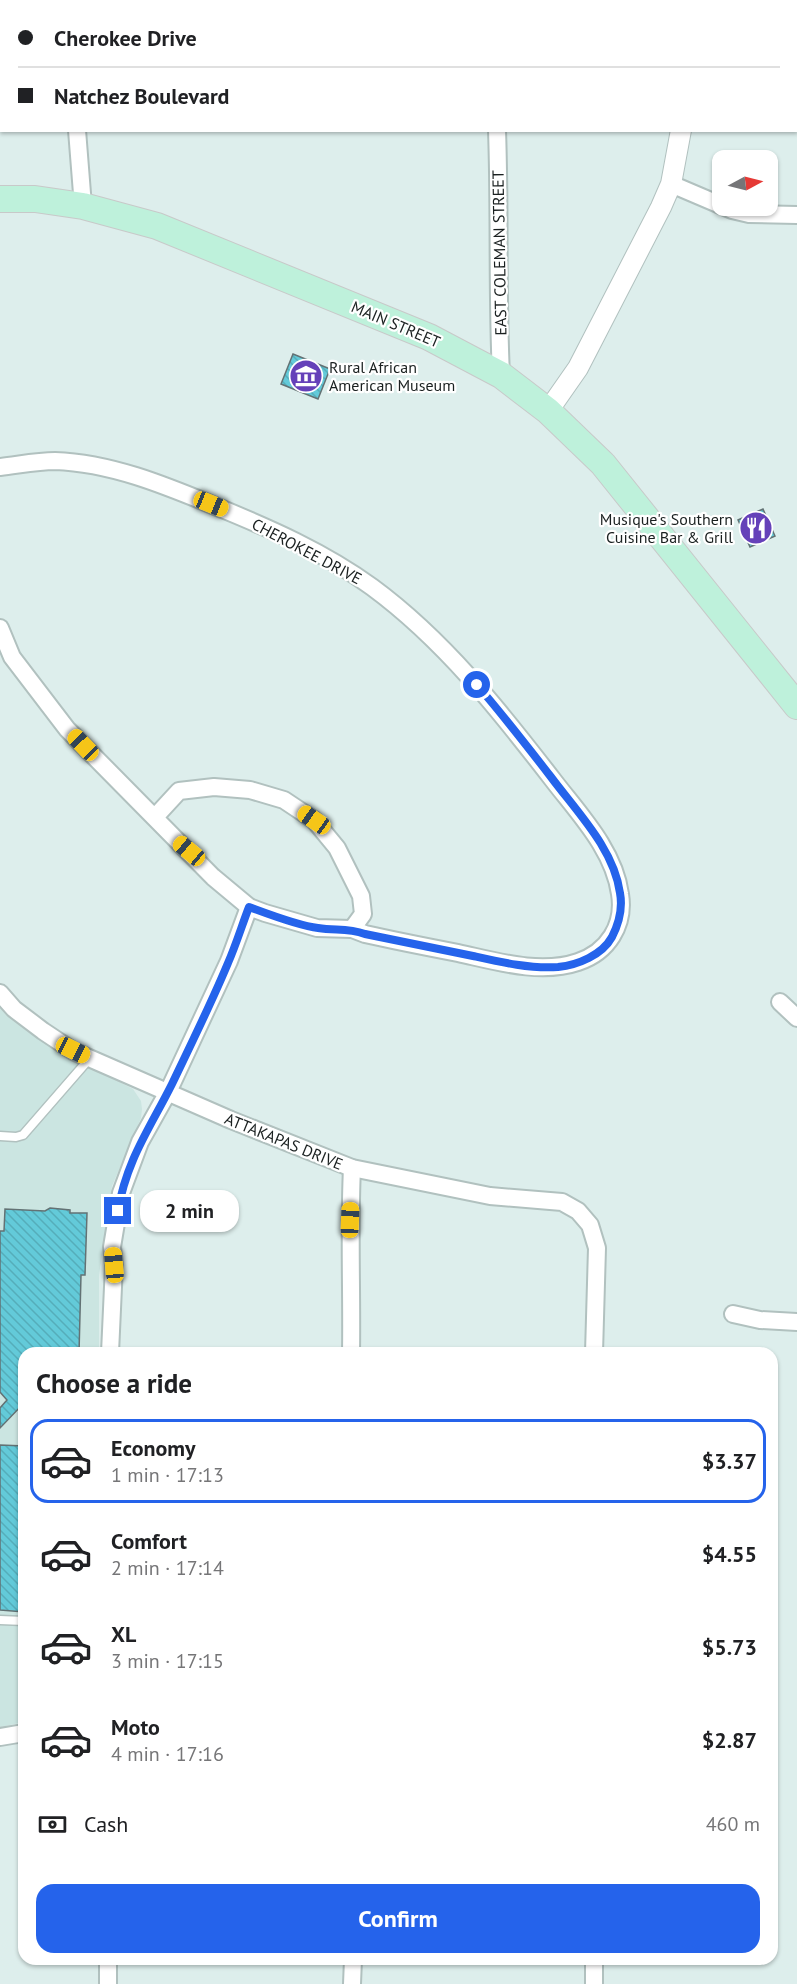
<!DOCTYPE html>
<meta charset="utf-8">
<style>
:root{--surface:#fff;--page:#f2f2f2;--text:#202124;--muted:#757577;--line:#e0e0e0;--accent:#2563eb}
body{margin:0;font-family:"PT Sans",sans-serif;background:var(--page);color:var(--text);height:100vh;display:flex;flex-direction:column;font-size:22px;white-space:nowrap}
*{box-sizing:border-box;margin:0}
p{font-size:20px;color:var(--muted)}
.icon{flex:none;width:33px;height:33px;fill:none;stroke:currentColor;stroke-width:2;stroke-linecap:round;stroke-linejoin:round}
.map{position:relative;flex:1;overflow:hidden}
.details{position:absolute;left:18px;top:1347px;width:760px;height:618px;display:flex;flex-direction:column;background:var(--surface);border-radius:18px;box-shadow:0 2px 4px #0004}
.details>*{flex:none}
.banner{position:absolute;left:0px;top:0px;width:798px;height:132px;box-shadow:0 2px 4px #0004;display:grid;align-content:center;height:132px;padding:0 18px;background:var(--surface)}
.needle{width:39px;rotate:83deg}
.tools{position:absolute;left:712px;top:150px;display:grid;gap:12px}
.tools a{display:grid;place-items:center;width:66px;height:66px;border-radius:12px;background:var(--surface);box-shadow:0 2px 4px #0004;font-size:30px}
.end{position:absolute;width:27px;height:27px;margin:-14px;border:8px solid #2563eb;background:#fff;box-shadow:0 0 0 3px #fff}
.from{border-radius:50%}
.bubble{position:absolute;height:42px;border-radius:18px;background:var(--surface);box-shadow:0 2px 4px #0004;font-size:20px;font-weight:800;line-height:42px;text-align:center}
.car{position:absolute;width:18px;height:36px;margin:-18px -9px;border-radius:8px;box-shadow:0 0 4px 2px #0007;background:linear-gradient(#f5c518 24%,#345 0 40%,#f5c518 0 76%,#345 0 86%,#f5c518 0)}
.banner b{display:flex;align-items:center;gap:21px;height:57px;font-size:22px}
.banner b+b{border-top:2px solid var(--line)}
.banner i{width:15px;height:15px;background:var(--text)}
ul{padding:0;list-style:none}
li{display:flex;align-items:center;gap:18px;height:84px;margin:0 12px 9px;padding:0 6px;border:3px solid transparent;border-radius:18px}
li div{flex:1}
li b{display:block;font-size:22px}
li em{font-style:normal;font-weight:800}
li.selected{border-color:var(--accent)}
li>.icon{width:54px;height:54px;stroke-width:1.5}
h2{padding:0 18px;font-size:27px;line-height:72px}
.pay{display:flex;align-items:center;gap:15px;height:66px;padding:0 18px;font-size:22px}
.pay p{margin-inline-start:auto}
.button{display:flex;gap:12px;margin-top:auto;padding:12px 18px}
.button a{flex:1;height:69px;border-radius:18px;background:var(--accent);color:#fff;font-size:24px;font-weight:800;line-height:69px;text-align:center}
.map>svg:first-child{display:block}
.built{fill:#cbe5e1}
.building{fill:url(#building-back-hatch);stroke:#637274;stroke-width:1.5}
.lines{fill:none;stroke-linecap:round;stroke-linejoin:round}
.service-casing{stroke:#b1c1bf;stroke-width:11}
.minor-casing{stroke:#b1c1bf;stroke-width:20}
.tertiary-casing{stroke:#b1c1bf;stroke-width:22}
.primary-casing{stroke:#c8c9c9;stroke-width:28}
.service{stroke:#fff;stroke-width:8}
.minor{stroke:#fff;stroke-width:16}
.tertiary{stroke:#fff;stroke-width:20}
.primary{stroke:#bef1db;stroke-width:26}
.route{stroke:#2563eb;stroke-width:8}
.labels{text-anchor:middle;stroke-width:4.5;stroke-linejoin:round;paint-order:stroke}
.street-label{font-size:16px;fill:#1a2020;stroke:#fff}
.poi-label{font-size:16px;fill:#1a2020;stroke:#fff;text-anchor:start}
</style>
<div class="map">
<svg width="797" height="1984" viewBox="0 0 797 1984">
<defs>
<pattern id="building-back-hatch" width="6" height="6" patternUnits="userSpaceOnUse" patternTransform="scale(1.5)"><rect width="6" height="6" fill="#63cad9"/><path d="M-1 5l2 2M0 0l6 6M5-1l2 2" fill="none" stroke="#55adba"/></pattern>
</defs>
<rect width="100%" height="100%" fill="#ddeeec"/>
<path class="built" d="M0 1003 44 1043 133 1089 141 1101 142 1109 141 1118 112 1186 99 1275V1353H24V1722L0 1727Z"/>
<g class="building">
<path d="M293 354 330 369 318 399 281 384Z"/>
<path d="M763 509 775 536 750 547 738 520Z"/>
<path d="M50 1208 70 1210V1213H87L85 1275H81L79 1353H24V1403L0 1428V1408L7 1400 0 1392V1231H4L5 1209 45 1211Z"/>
<path d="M0 1445 24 1446V1612L0 1610Z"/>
</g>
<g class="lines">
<defs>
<g id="service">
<path d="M0 1136 16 1137 23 1135 90 1058"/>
<path d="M0 1620 24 1621"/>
</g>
<g id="minor">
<path d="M68 0V2"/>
<path d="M265 2V0"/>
<path d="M494 2V0"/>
<path d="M0 39 2 40"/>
<path d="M796 40H797"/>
<path d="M77 130 83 206"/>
<path d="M497 130C500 212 497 293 501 375"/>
<path d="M671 184 732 210 749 214 797 215"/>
<path d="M0 467C18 465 37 461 55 461 111 463 164 485 215 506 269 528 324 552 372 587 444 640 499 710 553 780 579 814 614 850 620 894 625 925 608 952 578 962 540 975 495 961 458 953 427 947 396 941 365 934L352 929 317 928 265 913 249 907 213 877 67 729 12 657 0 628"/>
<path d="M155 817 179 791 214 787 250 790 284 800 314 820 337 848 361 896 363 914 352 929"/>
<path d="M0 993 14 1009 43 1031 73 1051 231 1120 352 1168 490 1196 562 1202 578 1211 590 1225 597 1248 594 1353"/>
<path d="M780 1002 797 1018"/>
<path d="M733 1314 760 1320 797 1322"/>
<path d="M110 1353 114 1265 112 1247 121 1193 140 1142 168 1092 229 961 249 907"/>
<path d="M351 1353C352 1291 349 1230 352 1168"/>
<path d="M0 1737 24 1733"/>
<path d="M108 1959V1984"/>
<path d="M594 1959V1984"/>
<path d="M352 1984 353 1959"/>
</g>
<g id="tertiary">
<path d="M695 0V2"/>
<path d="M548 411 578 368 661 207 671 184 681 130"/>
</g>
<path id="primary" d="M0 199H35L83 206 157 226 429 337 501 375 548 411 603 464 797 706"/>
</defs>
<use href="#service" class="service-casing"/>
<use href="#minor" class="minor-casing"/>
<use href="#tertiary" class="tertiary-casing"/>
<use href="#primary" class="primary-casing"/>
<use href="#service" class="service"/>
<use href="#minor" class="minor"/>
<use href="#tertiary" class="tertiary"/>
<use href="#primary" class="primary"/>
</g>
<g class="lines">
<path class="route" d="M118 1211C126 1161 150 1128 172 1084 191 1044 211 1004 228 963 236 945 242 925 249 907 268 914 299 926 318 928 336 931 347 927 365 934 401 941 437 949 473 956 500 962 530 969 558 967 578 965 602 955 612 937 619 923 623 909 620 893 614 849 577 812 551 777 527 746 503 715 477 685"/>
</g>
<defs>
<symbol id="museum-disc" viewBox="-11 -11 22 22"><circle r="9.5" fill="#6541b9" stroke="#fff"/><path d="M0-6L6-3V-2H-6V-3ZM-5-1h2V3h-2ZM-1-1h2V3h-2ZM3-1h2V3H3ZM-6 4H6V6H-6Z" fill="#fff"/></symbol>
<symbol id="restaurant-disc" viewBox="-11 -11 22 22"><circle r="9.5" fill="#6541b9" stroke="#fff"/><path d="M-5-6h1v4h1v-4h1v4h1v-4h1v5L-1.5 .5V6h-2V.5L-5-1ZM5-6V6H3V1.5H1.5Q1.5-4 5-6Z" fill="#fff"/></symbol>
</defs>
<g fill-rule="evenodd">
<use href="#museum-disc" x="287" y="357" width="38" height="38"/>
<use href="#restaurant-disc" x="737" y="509" width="38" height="38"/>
</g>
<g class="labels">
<g class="street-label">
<text transform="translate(499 253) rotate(-91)" y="6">EAST COLEMAN STREET</text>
<text transform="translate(396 324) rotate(23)" y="6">MAIN STREET</text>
<text transform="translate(307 551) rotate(28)" y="6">CHEROKEE DRIVE</text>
<text transform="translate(284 1141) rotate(22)" y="6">ATTAKAPAS DRIVE</text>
</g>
<g class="poi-label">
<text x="329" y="373">Rural African<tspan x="329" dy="18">American Museum</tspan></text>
<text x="733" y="525" text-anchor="end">Musique's Southern<tspan x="733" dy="18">Cuisine Bar &amp; Grill</tspan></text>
</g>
</g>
</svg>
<div class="tools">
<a><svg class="needle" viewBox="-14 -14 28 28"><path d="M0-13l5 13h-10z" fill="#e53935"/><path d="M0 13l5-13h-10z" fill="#757577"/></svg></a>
</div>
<i class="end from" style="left:477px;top:685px"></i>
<i class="end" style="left:118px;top:1211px"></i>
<div class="bubble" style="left:140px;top:1190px;width:99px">2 min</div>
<i class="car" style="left:211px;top:504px;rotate:112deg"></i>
<i class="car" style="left:83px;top:745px;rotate:316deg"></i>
<i class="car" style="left:314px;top:820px;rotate:305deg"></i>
<i class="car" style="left:189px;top:851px;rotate:310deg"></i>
<i class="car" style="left:73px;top:1050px;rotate:116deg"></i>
<i class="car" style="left:350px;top:1220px;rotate:2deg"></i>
<i class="car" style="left:114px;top:1265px;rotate:355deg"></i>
<div class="banner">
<b><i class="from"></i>Cherokee Drive</b>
<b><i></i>Natchez Boulevard</b>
</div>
<section class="details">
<h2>Choose a ride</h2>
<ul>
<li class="selected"><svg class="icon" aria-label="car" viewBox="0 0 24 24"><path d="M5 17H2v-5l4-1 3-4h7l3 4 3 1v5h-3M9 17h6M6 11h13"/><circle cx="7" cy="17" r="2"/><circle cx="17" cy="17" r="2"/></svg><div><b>Economy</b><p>1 min · 17:13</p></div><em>$3.37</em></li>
<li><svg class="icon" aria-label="car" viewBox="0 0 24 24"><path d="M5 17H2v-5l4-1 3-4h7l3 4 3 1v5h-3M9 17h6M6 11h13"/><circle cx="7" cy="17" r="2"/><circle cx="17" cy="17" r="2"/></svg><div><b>Comfort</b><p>2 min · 17:14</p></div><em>$4.55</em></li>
<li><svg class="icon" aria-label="car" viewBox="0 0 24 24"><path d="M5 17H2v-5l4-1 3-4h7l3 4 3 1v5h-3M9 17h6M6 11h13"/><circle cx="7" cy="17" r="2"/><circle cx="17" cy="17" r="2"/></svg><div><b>XL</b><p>3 min · 17:15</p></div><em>$5.73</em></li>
<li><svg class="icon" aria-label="car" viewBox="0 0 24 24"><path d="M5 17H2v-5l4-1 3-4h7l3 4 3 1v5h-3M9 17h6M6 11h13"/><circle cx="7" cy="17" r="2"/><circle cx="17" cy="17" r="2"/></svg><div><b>Moto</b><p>4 min · 17:16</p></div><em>$2.87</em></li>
</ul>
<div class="pay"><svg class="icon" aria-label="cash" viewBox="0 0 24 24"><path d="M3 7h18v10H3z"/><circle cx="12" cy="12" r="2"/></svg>Cash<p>460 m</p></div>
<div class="button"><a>Confirm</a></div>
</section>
</div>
